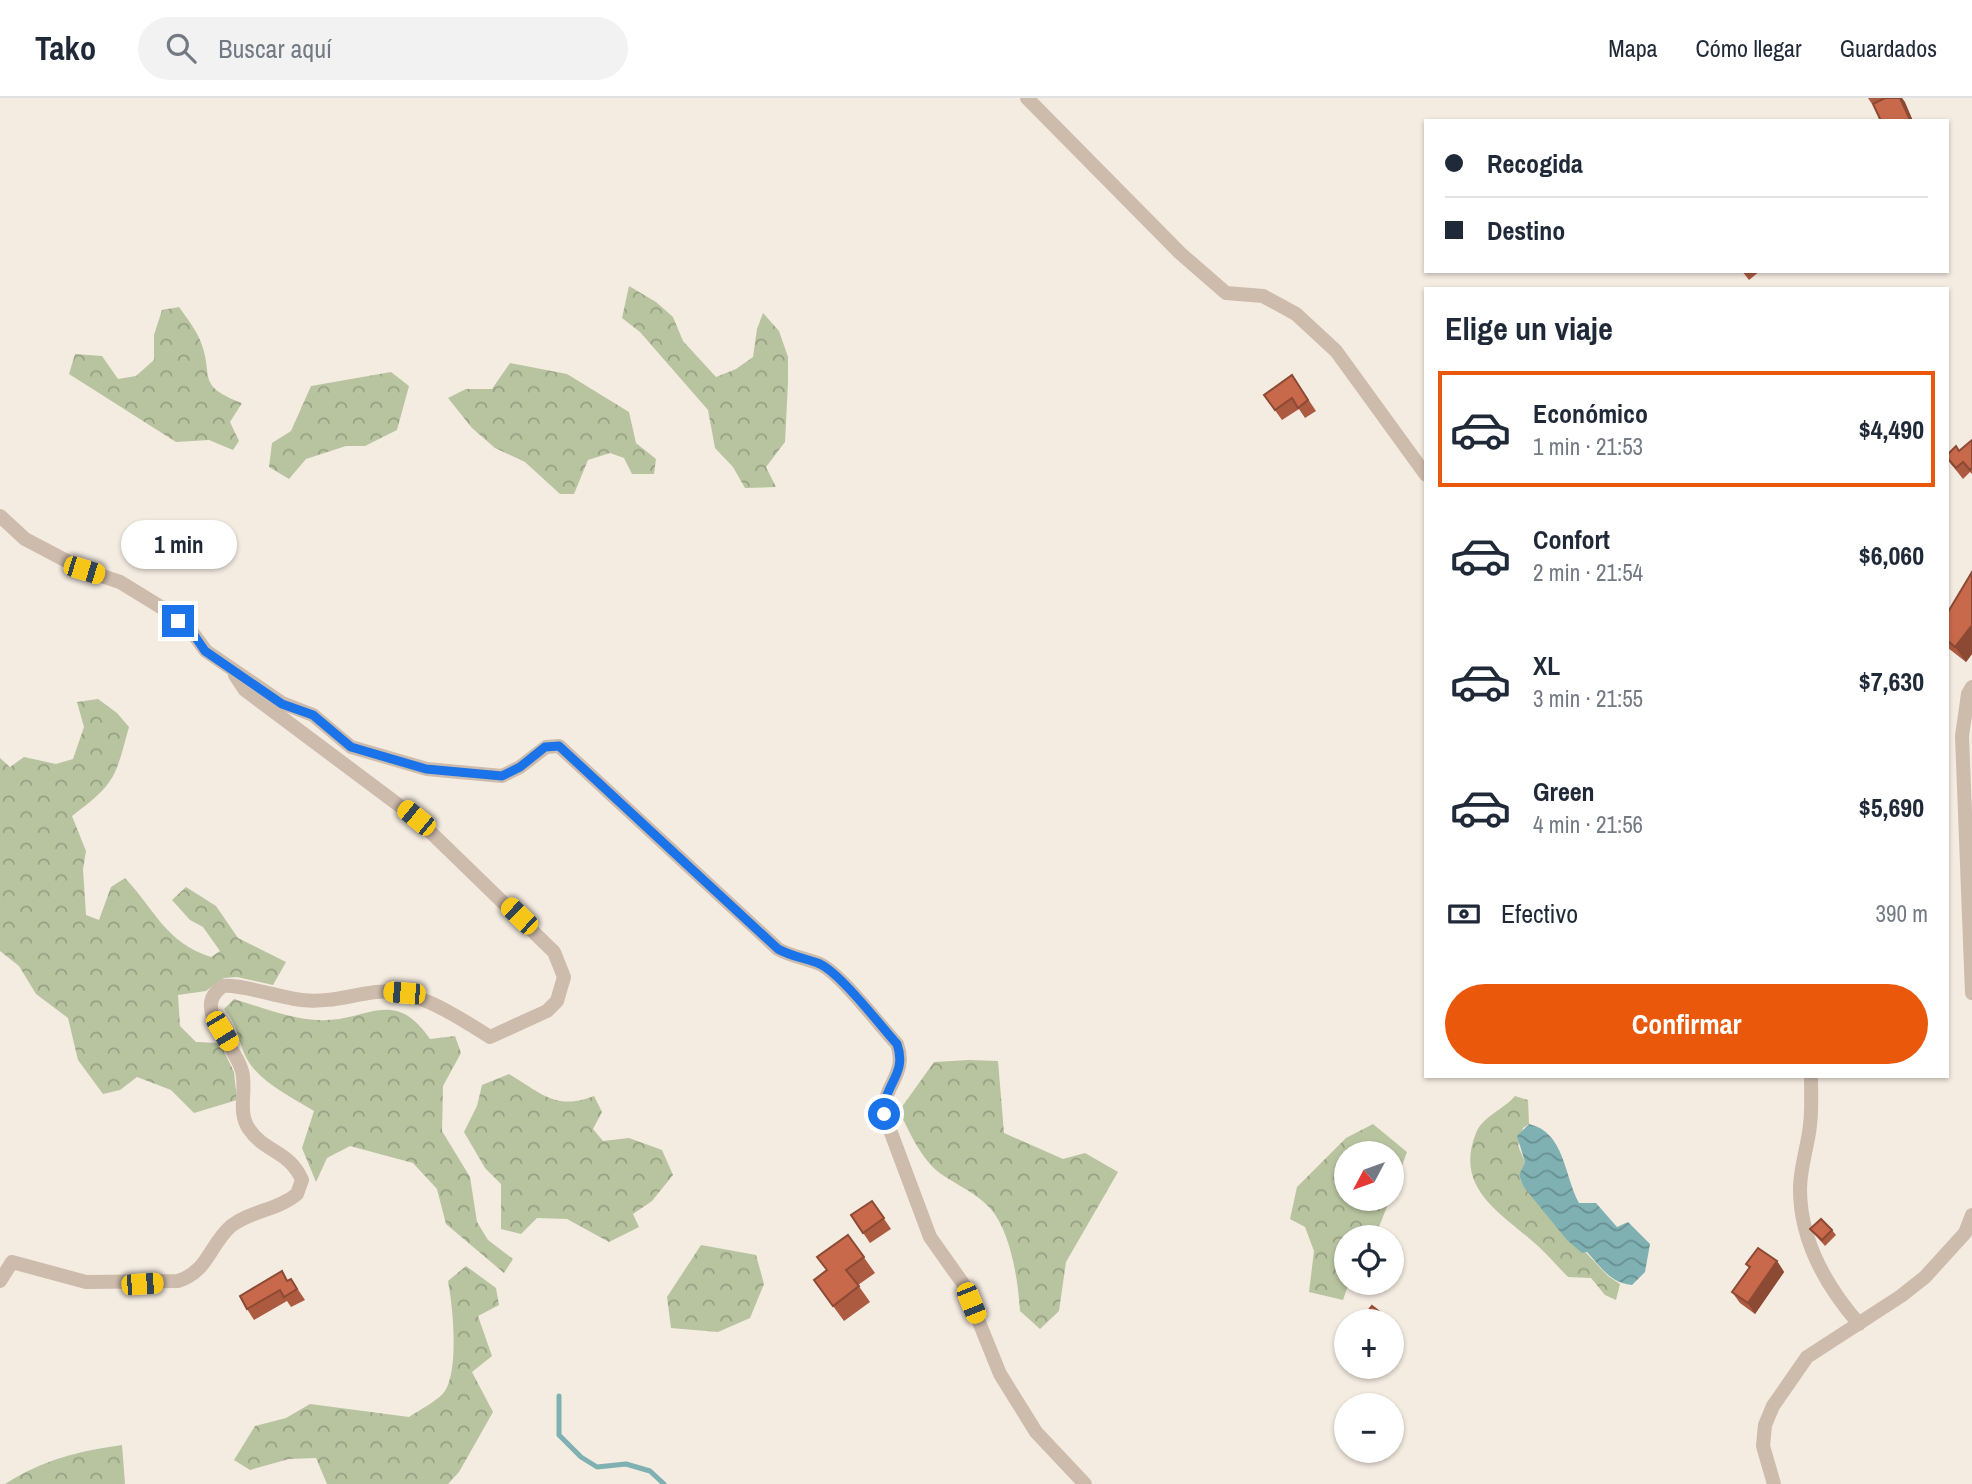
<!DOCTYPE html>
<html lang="es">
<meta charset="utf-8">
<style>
:root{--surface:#fff;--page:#f2f2f3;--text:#1f2937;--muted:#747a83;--line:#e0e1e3;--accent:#ea580c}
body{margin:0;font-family:"Archivo Narrow",sans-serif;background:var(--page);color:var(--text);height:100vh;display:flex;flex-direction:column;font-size:26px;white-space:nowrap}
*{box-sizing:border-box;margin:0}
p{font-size:23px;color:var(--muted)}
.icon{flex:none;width:38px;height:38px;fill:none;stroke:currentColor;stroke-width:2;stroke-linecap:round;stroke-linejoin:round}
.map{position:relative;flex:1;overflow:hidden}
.drawer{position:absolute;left:1424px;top:189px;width:525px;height:791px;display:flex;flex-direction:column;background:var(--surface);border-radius:0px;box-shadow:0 2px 5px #0004}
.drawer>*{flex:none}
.guide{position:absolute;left:1424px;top:21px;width:525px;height:154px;border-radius:0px;box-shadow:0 2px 5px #0004;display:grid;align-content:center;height:154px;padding:0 21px;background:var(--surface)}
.needle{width:46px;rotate:229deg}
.tools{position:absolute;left:1334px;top:1043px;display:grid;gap:14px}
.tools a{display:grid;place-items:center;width:70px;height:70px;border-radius:50%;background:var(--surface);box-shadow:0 2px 5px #0004;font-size:35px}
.end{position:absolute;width:32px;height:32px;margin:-16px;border:9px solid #1a73e8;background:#fff;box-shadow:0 0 0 4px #fff}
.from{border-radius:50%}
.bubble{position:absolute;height:49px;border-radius:24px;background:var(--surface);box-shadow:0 2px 5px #0004;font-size:23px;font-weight:800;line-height:49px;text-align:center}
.car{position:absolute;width:21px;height:42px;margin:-21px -10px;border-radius:9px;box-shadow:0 0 5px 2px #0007;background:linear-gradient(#f5c518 24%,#345 0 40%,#f5c518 0 76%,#345 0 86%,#f5c518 0)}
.guide b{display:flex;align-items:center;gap:24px;height:66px;font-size:26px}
.guide b+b{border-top:2px solid var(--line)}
.guide i{width:18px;height:18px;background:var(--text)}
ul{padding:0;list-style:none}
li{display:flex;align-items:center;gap:21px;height:116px;margin:0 14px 10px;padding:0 7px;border:4px solid transparent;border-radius:0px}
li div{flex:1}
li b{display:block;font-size:26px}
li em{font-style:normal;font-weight:800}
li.selected{border-color:var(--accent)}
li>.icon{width:63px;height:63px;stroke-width:1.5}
h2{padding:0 21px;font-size:32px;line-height:84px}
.pay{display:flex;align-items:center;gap:18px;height:77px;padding:0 21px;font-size:26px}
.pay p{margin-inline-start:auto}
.cta{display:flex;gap:14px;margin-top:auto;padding:14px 21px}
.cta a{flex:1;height:80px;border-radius:42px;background:var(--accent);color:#fff;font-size:28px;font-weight:800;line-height:80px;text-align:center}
header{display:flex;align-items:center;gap:42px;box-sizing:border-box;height:98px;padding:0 35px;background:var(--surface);border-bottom:2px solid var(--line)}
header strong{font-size:33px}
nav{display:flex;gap:38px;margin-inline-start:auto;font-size:24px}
.search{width:490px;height:63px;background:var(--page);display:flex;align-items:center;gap:18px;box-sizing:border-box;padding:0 24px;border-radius:38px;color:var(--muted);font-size:26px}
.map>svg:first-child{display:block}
.forest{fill:url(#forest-crowns)}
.water{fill:url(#water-waves)}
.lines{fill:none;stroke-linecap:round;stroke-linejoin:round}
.stream{stroke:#7fb0b2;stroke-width:5}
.minor{stroke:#cdbbac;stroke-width:14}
.wall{fill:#ac5a40}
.shaded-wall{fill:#8c4a34}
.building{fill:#c8694b;stroke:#8c4a34;stroke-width:2}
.route{stroke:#1a73e8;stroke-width:9}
</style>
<header>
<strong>Tako</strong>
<div class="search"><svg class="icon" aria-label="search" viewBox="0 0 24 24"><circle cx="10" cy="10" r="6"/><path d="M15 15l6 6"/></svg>Buscar aquí</div>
<nav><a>Mapa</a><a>Cómo llegar</a><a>Guardados</a></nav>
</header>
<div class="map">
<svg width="1972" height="1386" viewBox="0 0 1972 1386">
<defs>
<pattern id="forest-crowns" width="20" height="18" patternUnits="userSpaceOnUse" patternTransform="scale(1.75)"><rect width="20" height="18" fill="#b8c4a0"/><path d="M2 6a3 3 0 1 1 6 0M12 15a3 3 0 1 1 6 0" fill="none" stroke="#97a083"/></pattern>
<pattern id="water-waves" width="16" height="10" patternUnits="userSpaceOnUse" patternTransform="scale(1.75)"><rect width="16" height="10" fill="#7fb0b2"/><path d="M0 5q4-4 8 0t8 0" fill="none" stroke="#699091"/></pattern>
</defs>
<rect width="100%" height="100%" fill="#f4ebe1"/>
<g class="forest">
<path d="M629 188 656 204 673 219 683 243 716 279 736 271 753 259 757 231 763 215 779 233 788 259V284L785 344 766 369 776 389 745 390 733 369 715 350 708 312 640 234 622 220Z"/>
<path d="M179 209C186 219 195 230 200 242 215 278 194 287 242 305L230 324 239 343 233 352 209 342 176 344 69 276 75 256 102 258 118 281 136 278 154 262V237L162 212Z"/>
<path d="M510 265 567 276 629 314 636 345 656 361 654 376H632L624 360 610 355 588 362 574 396H560L525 364 495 350 472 330 448 300 466 291H492Z"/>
<path d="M391 274 409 288 397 332 365 348H346L306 361 289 381 269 369 272 345 291 333 311 288Z"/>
<path d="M98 601 117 615 129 629C115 680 116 685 72 718L86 753 83 771 86 817 99 822 111 789 125 780C156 813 165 844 211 859L220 853 203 829 190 822 172 802 186 789 216 808 238 840 286 864 273 887 237 879 224 880 206 893 178 897 180 928 196 944 220 945 234 974 237 1002 194 1015 171 992 137 979 120 992 103 996 78 962 68 920 36 896 19 868 0 853V660L10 669 24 659 56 666 73 661 84 629 77 604Z"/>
<path d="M234 901C261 909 290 921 318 922 366 925 393 887 430 941L455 938 461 955 443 988 442 1033 470 1079 477 1124 488 1142 513 1161 504 1175 446 1126 437 1091 413 1065 350 1048 327 1060 316 1084 302 1050 314 1013C293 1000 265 987 250 966 238 949 240 929 224 911Z"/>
<path d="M969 962 998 963 1004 1035 1063 1061 1085 1055 1118 1074 1066 1164 1059 1213 1040 1231 1020 1213C1018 1182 1011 1134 990 1110 976 1095 957 1087 941 1076 921 1061 910 1035 899 1013L934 964Z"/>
<path d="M509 976C541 995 556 1013 594 998L602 1014 593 1031 603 1043 629 1040 662 1052 673 1077 652 1103 633 1116 639 1129 609 1144 567 1121 537 1120 521 1136 501 1131V1086L485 1070 464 1034 477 1008 482 987Z"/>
<path d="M1515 998 1528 1002 1529 1026 1523 1030 1518 1048 1525 1064 1519 1077 1523 1088 1608 1178 1620 1186 1616 1202 1605 1197 1591 1180 1568 1179C1558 1169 1549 1158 1538 1148 1504 1117 1453 1092 1476 1035 1483 1018 1503 1012 1515 998Z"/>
<path d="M1373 1026 1407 1054 1391 1098V1055H1346V1101H1390L1375 1139H1346V1185H1349L1343 1202 1309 1194 1314 1153 1305 1129 1290 1121 1297 1089 1346 1040Z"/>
<path d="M701 1147 756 1157 764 1186 750 1220 718 1234 671 1230 667 1199Z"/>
<path d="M466 1168 496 1190 499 1207 478 1218 492 1258 472 1274 493 1314 459 1374 448 1386H327L316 1360 289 1361 250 1372 234 1362 255 1328 286 1320 310 1306 409 1319C419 1312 438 1303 445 1293 459 1270 453 1209 448 1183Z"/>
<path d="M122 1347 125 1386H5C42 1362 79 1353 122 1347Z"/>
</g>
<path class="water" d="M1529 1026C1565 1034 1564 1078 1579 1105H1596L1617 1129 1628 1124 1650 1146 1645 1174 1632 1187C1610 1185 1601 1169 1587 1154L1582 1155 1567 1142 1523 1088 1519 1077 1525 1064 1517 1038Z"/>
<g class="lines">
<path class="stream" d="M559 1298V1337L581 1359 597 1369 626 1366 650 1373 664 1386"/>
<g class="minor">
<path d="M1027 0 1180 155 1226 195 1263 198 1296 216 1336 253 1426 377"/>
<path d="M0 418 25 441 84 472 120 484 164 511 192 534 206 553 282 605 313 617 351 649 427 671 502 678 520 669 546 649 559 648 778 851C792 859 806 860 820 866 841 876 879 927 897 946 908 977 883 986 884 1016L930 1139 964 1187 1000 1276 1036 1334 1085 1386"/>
<path d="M1972 589 1968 596 1962 638 1972 895"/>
<path d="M1811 978C1811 994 1812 1011 1810 1027 1808 1048 1800 1069 1800 1091 1800 1142 1826 1188 1859 1226"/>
<path d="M0 1183 12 1164 86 1184 178 1183C208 1174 210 1146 231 1128 250 1113 278 1112 297 1096L302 1082C290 1053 264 1054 249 1031 237 1014 247 992 242 973 236 951 213 932 211 910 210 900 215 894 223 888 241 886 281 900 302 902 329 905 350 897 376 894 415 889 458 919 490 939L547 913 557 903 564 879 554 854 416 720 245 592 235 577"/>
<path d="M1774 1386 1763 1348 1765 1327 1773 1308 1807 1259 1901 1198 1925 1179 1965 1135 1972 1117"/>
</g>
</g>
<g class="wall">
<path d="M1868 0H1902L1913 23H1881L1873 6H1872Z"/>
<path d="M1742 173H1760L1749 182Z"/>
<path d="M1292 277 1316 313 1305 320 1299 311 1282 322 1264 297Z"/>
<path d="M1972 342V376L1970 374 1963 381 1948 362Z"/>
<path d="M1972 474V556L1966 564 1948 550V514Z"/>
<path d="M872 1103 891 1131 870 1145 851 1117Z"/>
<path d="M1810 1131 1832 1132 1836 1137 1825 1148Z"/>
<path d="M848 1137 875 1175 858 1187 870 1204 844 1223 814 1182 827 1172Z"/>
<path d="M1777 1163 1784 1174 1755 1216 1740 1205 1732 1194 1749 1170 1746 1166Z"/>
<path d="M291 1181 305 1202 291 1209 287 1203 254 1222 247 1211Z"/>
</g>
<g class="shaded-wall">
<path d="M1900 0H1902L1905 4 1913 23H1911Z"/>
<path d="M1972 527V556L1966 564 1955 549Z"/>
<path d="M1777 1163 1784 1174 1755 1216 1748 1205Z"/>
<path d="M1394 1225 1402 1235 1391 1247V1228Z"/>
</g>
<g class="building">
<path d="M1885 0H1900L1910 22 1907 23H1881L1873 6Z"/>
<path d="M1292 277 1308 302 1298 310 1292 300 1275 312 1264 297Z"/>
<path d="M1972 342V370L1970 372 1963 364 1956 370 1948 361V356L1956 348 1959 353Z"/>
<path d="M1972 474V527L1955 549 1948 543V514Z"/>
<path d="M872 1103 884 1120 863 1135 851 1117Z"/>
<path d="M1821 1121 1832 1132 1822 1142 1810 1131Z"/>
<path d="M848 1137 864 1159 846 1172 859 1188 833 1208 814 1182 827 1172 817 1159Z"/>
<path d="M1758 1150 1777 1163 1748 1205 1732 1194 1750 1169 1746 1166Z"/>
<path d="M282 1173 287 1183 291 1181 297 1191 284 1199 280 1192 247 1211 240 1198Z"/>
<path d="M1372 1208 1394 1225 1391 1228V1223H1360Z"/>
</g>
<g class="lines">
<path class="route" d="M178 523 192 534 205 553 282 606 313 617 351 649 426 671 502 678 520 669 545 649 559 648 778 851C792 859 806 860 820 866 841 876 879 926 897 946 908 977 883 986 884 1016"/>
</g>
</svg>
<div class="tools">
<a><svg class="needle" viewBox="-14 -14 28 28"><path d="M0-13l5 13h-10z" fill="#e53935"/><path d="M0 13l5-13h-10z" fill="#747a83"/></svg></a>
<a><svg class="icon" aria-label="locate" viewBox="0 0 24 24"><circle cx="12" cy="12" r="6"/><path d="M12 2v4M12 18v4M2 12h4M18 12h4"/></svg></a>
<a>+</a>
<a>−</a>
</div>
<i class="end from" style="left:884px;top:1016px"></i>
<i class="end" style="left:178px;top:523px"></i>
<div class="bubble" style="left:121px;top:422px;width:116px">1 min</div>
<i class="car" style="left:84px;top:472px;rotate:107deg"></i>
<i class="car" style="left:416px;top:720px;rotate:309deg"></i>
<i class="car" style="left:519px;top:818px;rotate:314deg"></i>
<i class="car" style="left:404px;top:895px;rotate:275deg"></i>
<i class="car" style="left:222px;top:933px;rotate:149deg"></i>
<i class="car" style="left:142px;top:1186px;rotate:86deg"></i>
<i class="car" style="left:971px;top:1205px;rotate:158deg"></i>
<div class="guide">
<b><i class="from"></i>Recogida</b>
<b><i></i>Destino</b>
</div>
<section class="drawer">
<h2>Elige un viaje</h2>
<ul>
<li class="selected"><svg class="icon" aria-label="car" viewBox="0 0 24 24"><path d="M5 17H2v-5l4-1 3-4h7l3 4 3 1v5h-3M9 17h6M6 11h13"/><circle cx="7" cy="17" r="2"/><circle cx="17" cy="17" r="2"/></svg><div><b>Económico</b><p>1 min · 21:53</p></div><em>$4,490</em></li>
<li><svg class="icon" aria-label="car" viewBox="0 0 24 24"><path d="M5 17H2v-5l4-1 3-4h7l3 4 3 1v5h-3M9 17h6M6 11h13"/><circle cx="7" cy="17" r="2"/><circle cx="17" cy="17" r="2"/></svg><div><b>Confort</b><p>2 min · 21:54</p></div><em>$6,060</em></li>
<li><svg class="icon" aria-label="car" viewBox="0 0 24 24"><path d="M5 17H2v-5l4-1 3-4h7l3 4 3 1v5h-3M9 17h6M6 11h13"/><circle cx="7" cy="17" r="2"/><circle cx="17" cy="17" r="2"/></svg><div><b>XL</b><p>3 min · 21:55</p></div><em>$7,630</em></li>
<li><svg class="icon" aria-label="car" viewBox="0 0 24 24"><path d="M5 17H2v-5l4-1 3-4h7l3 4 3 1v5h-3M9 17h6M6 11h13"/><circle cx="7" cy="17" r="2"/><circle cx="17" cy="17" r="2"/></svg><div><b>Green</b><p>4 min · 21:56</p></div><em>$5,690</em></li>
</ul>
<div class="pay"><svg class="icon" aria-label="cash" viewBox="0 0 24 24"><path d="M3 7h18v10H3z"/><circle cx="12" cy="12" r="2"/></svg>Efectivo<p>390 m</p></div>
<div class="cta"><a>Confirmar</a></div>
</section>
</div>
